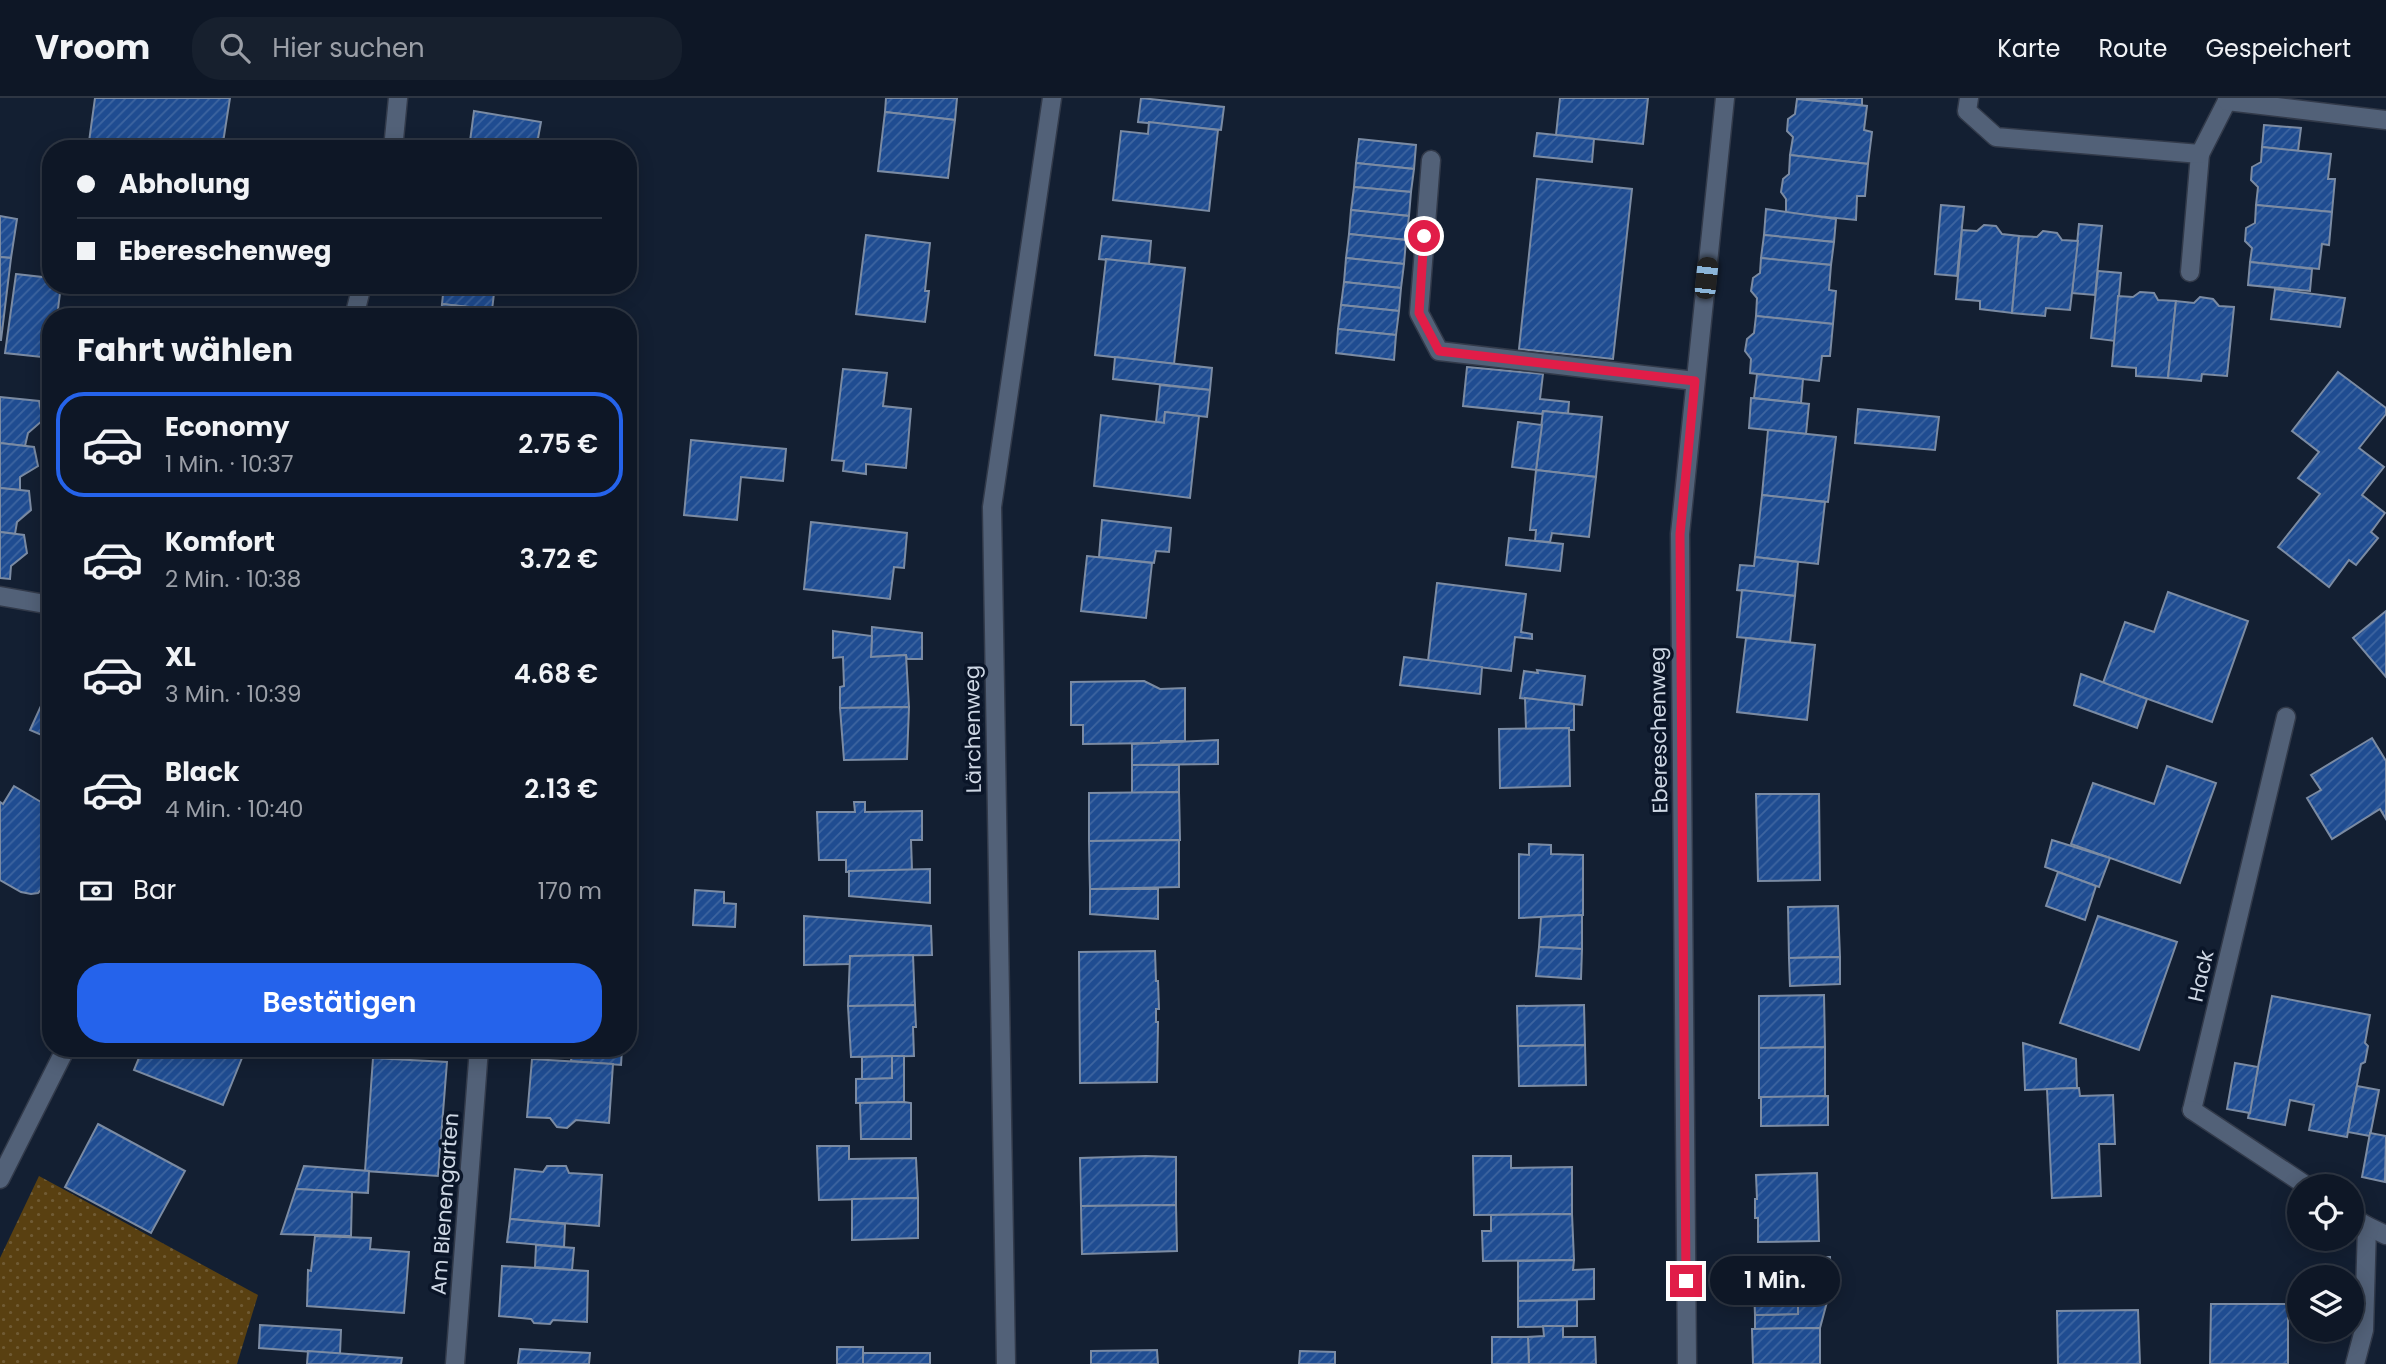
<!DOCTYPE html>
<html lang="de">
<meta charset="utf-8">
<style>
:root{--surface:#0e1726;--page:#17202e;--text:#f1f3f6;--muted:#9b9fa7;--line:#2e3643;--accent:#2563eb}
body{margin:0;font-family:Poppins,sans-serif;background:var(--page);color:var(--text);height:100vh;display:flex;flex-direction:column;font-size:26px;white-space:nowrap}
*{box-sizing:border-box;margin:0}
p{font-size:23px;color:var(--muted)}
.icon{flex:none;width:38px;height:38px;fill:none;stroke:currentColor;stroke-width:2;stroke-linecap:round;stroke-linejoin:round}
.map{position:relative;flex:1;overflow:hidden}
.drawer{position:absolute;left:42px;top:210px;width:595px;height:749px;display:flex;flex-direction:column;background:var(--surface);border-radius:28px;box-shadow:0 4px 18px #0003,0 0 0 2px var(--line)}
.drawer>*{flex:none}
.hud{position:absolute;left:42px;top:42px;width:595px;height:154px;border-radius:28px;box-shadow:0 4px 18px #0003,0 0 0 2px var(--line);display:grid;align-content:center;height:154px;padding:0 35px;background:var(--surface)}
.controls{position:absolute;left:2287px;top:1076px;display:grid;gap:14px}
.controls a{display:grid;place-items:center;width:77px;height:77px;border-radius:50%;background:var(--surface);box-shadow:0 4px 18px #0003,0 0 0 2px var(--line);font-size:35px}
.end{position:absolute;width:32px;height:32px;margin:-16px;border:9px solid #e11d48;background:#fff;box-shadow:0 0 0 4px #fff}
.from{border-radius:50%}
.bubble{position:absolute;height:49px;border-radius:24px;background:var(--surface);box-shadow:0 4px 18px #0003,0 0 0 2px var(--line);font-size:23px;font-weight:600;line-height:49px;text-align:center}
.car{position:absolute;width:21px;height:42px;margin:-21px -10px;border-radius:9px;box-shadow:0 0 5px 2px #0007;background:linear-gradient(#222 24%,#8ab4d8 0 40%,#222 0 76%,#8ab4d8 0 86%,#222 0)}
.hud b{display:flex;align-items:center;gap:24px;height:66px;font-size:26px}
.hud b+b{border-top:2px solid var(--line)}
.hud i{width:18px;height:18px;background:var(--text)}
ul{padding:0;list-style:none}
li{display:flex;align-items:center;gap:21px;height:105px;margin:0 14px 10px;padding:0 21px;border:4px solid transparent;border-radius:28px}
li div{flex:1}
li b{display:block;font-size:26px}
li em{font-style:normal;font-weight:600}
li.on{border-color:var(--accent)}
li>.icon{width:63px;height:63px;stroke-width:1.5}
h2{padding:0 35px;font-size:32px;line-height:84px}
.pay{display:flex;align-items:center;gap:18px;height:77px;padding:0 35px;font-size:26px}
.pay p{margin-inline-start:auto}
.cta{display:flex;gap:14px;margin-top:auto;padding:14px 35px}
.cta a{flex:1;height:80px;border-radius:28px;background:var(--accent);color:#fff;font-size:28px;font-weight:600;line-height:80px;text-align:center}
header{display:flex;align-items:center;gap:42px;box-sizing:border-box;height:98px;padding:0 35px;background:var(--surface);border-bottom:2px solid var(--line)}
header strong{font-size:33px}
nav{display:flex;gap:38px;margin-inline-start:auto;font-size:24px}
.search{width:490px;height:63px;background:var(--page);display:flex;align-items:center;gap:18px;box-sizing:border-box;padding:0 24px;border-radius:28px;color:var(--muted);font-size:26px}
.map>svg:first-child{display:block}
.grass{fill:url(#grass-dots)}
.building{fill:url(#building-hatch);stroke:#7b8ba3;stroke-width:2}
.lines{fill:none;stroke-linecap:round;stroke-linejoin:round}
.service-casing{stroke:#323a4a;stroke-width:21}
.minor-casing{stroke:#323a4a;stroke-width:21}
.service{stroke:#526178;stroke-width:18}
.minor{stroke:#526178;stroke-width:18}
.route{stroke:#e11d48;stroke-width:9}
.labels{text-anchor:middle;stroke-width:7;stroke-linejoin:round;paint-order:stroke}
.street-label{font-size:21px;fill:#ced7e4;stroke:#0a1528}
</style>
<header>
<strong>Vroom</strong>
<div class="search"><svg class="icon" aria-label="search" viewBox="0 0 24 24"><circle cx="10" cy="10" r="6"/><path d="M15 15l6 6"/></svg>Hier suchen</div>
<nav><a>Karte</a><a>Route</a><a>Gespeichert</a></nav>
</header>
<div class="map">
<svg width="2386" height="1266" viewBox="0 0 2386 1266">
<defs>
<pattern id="grass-dots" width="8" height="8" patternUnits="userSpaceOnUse" patternTransform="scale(1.75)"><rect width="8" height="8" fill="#594011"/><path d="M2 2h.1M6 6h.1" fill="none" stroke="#705b34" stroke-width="1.8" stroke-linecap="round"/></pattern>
<pattern id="building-hatch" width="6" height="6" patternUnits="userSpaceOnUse" patternTransform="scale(1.75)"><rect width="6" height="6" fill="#1f4c91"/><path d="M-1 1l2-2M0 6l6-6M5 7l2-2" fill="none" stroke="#3e65a0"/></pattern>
</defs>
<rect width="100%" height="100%" fill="#131f32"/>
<path class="grass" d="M39 1078 258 1197 237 1266H0V1160Z"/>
<g class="building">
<path d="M95 0H230L222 51H88Z"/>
<path d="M886 0H957L955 22 885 14Z"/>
<path d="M1141 0 1224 9 1221 32 1138 24Z"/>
<path d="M1560 0H1648L1643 46 1556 37Z"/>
<path d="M1797 0H1862V7Z"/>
<path d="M1797 1 1867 8 1864 32 1872 34 1868 66 1790 57 1793 39 1787 33 1788 21 1795 16Z"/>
<path d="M474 13 541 24 536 51H469Z"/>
<path d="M885 14 955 22 948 80 878 73Z"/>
<path d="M1149 24 1218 32 1209 113 1113 102 1121 33 1148 36Z"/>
<path d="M2264 27 2301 30 2298 53 2262 49Z"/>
<path d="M1537 35 1594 41 1592 64 1534 58Z"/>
<path d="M1359 41 1416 47 1414 71 1356 65Z"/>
<path d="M2262 49 2331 56 2328 81H2335L2332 114 2256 107 2258 89 2251 82 2252 69 2261 64Z"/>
<path d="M1790 57 1868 66 1865 98H1857L1856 122 1786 115V101L1781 94 1783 81 1789 76Z"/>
<path d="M1356 65 1414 71 1411 94 1354 89Z"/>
<path d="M1537 81 1632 91 1613 261 1519 251Z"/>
<path d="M1354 89 1411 94 1409 118 1351 112Z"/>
<path d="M1941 107 1964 109 1957 178 1935 176Z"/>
<path d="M2256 107 2332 114 2329 147 2322 146 2319 171 2250 164 2252 150 2245 143 2246 130 2255 125Z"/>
<path d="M1766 111 1836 121 1834 144 1764 137Z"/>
<path d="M1351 112 1409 118 1406 142 1349 136Z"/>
<path d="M0 118 17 121 11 160 0 159Z"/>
<path d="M2079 126 2102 128 2095 197 2072 195Z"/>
<path d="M1984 127 1996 128 2002 136 2019 138 2012 215 1980 211V203L1956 201 1962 132 1977 133Z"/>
<path d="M2043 133 2057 135 2062 142 2078 143 2070 212 2046 210 2045 218 2012 215 2019 138 2037 139Z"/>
<path d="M1349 136 1406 142 1404 166 1346 160Z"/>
<path d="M866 137 930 145 925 193H929L925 224 856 216Z"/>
<path d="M1764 137 1834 144 1831 167 1761 160Z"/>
<path d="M1102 138 1151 143 1149 166 1099 161Z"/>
<path d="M0 159 11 160 1 242H0Z"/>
<path d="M1346 160 1404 166 1401 190 1344 184Z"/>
<path d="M1761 160 1831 167 1829 192 1836 193 1833 226 1756 218 1757 200 1751 193 1753 180 1760 175Z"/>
<path d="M1106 161 1185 170 1174 266 1095 257Z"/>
<path d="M2250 164 2312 171 2310 193 2248 187Z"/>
<path d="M2098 173 2121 175 2115 243 2091 240Z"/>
<path d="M16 176 51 180V187H61L57 219H51V260L5 255Z"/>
<path d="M1344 184 1401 190 1399 213 1341 207Z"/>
<path d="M444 187H495L492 212 442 206Z"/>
<path d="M2275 191 2345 200 2340 229 2271 221Z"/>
<path d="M2140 194 2154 195 2158 202 2176 203 2168 280 2136 278V270L2112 268 2118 198 2133 199Z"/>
<path d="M2200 199 2213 201 2219 208 2234 209 2227 278 2202 276 2201 283 2168 280 2176 203 2194 205Z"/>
<path d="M442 206 535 216V219H441Z"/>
<path d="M1341 207 1399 213 1396 237 1338 231Z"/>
<path d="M1756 218 1833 226 1830 258H1822L1819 283 1750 275 1751 261 1745 253 1747 241 1754 235Z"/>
<path d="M1338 231 1396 237 1394 262 1336 255Z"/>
<path d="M1115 259 1212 270 1210 292 1113 281Z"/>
<path d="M1467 269 1543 276 1540 301 1569 304 1568 316 1543 313 1542 316 1463 308Z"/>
<path d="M843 271 887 275 883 308 911 311 906 370 866 366V376L843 373 844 363 832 362Z"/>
<path d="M2338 274 2386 310V316L2359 350 2384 369 2362 397 2385 415 2371 434 2378 440 2356 467 2349 462 2329 489 2278 449 2320 396 2298 380 2319 354 2292 333Z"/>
<path d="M1757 276 1803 281 1801 305 1754 300Z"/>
<path d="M1160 287 1210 292 1207 319 1165 314 1164 325 1156 324Z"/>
<path d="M0 299 39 303 43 322 28 335 25 348 0 345Z"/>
<path d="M1751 300 1809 306 1806 336 1749 330Z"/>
<path d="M1858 311 1939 319 1935 352 1855 345Z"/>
<path d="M1543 313 1602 319 1596 379 1536 372Z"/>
<path d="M1165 314 1199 318 1190 400 1094 388 1101 317 1164 325Z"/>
<path d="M1518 324 1542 327 1536 372 1512 369Z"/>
<path d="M1768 332 1836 339 1828 404 1762 397Z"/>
<path d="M691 342 786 351 783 383 741 379 737 422 684 417Z"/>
<path d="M0 345 34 349 38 368 20 379V392L0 390Z"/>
<path d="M1536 372 1596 379 1589 439 1552 435 1550 444 1535 443 1536 432H1530Z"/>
<path d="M0 390 29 393 31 412 17 424 15 436 0 434Z"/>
<path d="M1762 397 1825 404 1818 466 1755 459Z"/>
<path d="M1102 422 1171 430 1169 454 1156 453 1154 465 1099 459Z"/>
<path d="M811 424 907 435 904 470 894 469 890 501 804 491Z"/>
<path d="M0 434 24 437 27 455 11 468 10 481 0 480Z"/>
<path d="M1509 440 1563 446 1560 473 1506 467Z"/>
<path d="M1087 458 1152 465 1146 520 1081 513Z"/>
<path d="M1755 459 1798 464 1795 498 1737 492 1740 467 1754 468Z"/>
<path d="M1437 485 1526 496 1521 534 1532 536V541L1515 539 1511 573 1428 563Z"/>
<path d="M1742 492 1795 498 1790 544 1737 539Z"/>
<path d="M2168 494 2248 523 2212 624 2103 585 2125 524 2154 534Z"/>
<path d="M2386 513V579L2353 540Z"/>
<path d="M872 529 922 535V561H907L906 557 871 559Z"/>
<path d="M833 533 872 538 871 559 906 557 909 609 840 610V589L844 588 843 559 833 560Z"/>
<path d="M1746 540 1815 547 1807 622 1737 614Z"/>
<path d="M1404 559 1482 569 1480 596 1400 587Z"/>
<path d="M1537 572 1585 578 1582 607 1520 600 1524 573 1538 575Z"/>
<path d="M2081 576 2147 601 2137 630 2074 607Z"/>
<path d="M1144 583 1160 591 1185 590V643H1161V645L1083 646V627H1071V584Z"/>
<path d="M51 586V641L30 632Z"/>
<path d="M1525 600 1574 606V632H1569V630L1526 631Z"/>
<path d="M909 609 907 661 844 662 840 610Z"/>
<path d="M1569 630 1570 688 1500 690 1499 631Z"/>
<path d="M2372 640 2386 663V721L2380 711 2332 741 2307 700 2321 692 2311 677Z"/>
<path d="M1218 642V666L1132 667V646Z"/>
<path d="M1132 667H1179V694L1132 695Z"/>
<path d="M2167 668 2216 685 2180 785 2071 746 2093 685 2154 706Z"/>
<path d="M14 688 51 710V749L41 766 46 773V786L38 795 31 796 21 794 0 782V704L3 706Z"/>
<path d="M1179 694 1180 742 1089 743V695Z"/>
<path d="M1756 696H1819L1820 782 1758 783Z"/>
<path d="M854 704H865V714L922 713V742H911L912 772 846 774V762H819L817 714H855Z"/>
<path d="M1179 742V789L1090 791 1089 743Z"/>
<path d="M2052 742 2110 760 2099 789 2045 769Z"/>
<path d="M1529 746 1551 747V756L1583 757V817L1519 820V756L1529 757Z"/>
<path d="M930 771V805L849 798V773Z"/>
<path d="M2058 774 2096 788 2085 822 2046 808Z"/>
<path d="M1090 791H1158V821L1090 816Z"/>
<path d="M695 792 724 794V805L736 806 735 829 693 827Z"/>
<path d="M1838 808 1840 859 1789 860 1788 809Z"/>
<path d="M1582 817V851L1539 849 1541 819Z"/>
<path d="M804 818 931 828 932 857 850 858V866L804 867Z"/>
<path d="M2098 818 2177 844 2139 952 2060 925Z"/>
<path d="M1539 849 1582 851 1581 881 1536 878Z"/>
<path d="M1155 853 1156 883H1158L1159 911H1156V924H1158L1157 984 1080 985 1079 854Z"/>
<path d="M913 857 915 907 848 908 850 858Z"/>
<path d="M1840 859V886L1790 888 1789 860Z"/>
<path d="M1824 897 1825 949 1759 950V898Z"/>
<path d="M2272 898 2370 917 2365 945 2368 948 2365 964 2361 966 2347 1039 2309 1032 2314 1007 2290 1002 2285 1027 2248 1020Z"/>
<path d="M915 907 916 929H913L914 958 851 959 848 908Z"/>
<path d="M1584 907 1585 947 1518 948 1517 908Z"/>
<path d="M2023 945 2076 961 2077 990 2025 992Z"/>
<path d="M1585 947 1586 987 1519 988 1518 948Z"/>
<path d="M1825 949V999L1759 1000V950Z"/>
<path d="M143 950H246L223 1007 134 972Z"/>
<path d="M345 950H397L396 957 344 953Z"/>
<path d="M572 950H622L621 967 571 963Z"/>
<path d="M892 958H904V1004L856 1005V981L892 980Z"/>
<path d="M892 958V980L862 981V959Z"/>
<path d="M373 960 447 964 438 1078 365 1073Z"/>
<path d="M532 961 613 966 609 1025 576 1022 567 1030 557 1029 550 1020 527 1019Z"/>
<path d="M2235 965 2258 969 2250 1015 2227 1011Z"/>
<path d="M2357 988 2379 992 2370 1038 2348 1034Z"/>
<path d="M2079 990 2080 998 2113 997 2115 1046H2099L2101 1098 2052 1100 2047 991Z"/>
<path d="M1828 998V1027L1761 1028V999Z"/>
<path d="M904 1004 911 1005V1041H861L860 1005Z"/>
<path d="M98 1026 185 1073 151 1135 65 1089Z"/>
<path d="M2370 1035 2386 1038 2385 1084 2362 1079Z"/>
<path d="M817 1048H849V1061L916 1060 918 1100 819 1102Z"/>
<path d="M1146 1058 1176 1059V1107L1081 1108 1080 1060Z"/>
<path d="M1473 1058H1511V1070L1572 1069V1116L1474 1117Z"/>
<path d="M304 1068 369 1073 368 1095 296 1091Z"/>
<path d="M547 1068H566L569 1075 602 1077 599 1128 510 1121 515 1071 543 1074Z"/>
<path d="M1817 1075 1819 1143 1758 1144V1120H1755V1101H1757L1756 1077Z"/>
<path d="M296 1091 352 1094 351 1138 281 1136Z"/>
<path d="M918 1100V1140L852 1142V1101Z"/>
<path d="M1176 1107 1177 1153 1082 1156 1081 1108Z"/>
<path d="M1572 1116 1574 1162 1483 1163 1482 1133H1491V1117Z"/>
<path d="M510 1121 565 1126 564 1149 507 1144Z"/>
<path d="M315 1138 371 1140 370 1151 409 1154 404 1215 307 1208 308 1172 311 1173Z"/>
<path d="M536 1147 574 1150 572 1172 535 1169Z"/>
<path d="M1830 1159 1831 1189 1754 1190 1753 1161Z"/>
<path d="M1574 1162 1573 1172 1594 1171V1201L1518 1203V1163Z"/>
<path d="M502 1168 588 1173 587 1224 553 1222 550 1226 534 1225 531 1221 499 1218Z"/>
<path d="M1798 1189H1831L1820 1230 1755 1231V1217L1798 1216Z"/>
<path d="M1798 1189V1216L1755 1217 1754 1190Z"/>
<path d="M1577 1202V1228L1518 1229V1203Z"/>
<path d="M2211 1206H2288V1266H2210Z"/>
<path d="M2138 1212 2140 1266H2058L2057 1213Z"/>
<path d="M260 1227 341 1232 340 1256 259 1250Z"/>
<path d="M1543 1228H1563V1239H1595L1596 1266H1529L1528 1239 1544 1238Z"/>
<path d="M1820 1230V1266H1753L1752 1231Z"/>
<path d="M1492 1239H1528L1529 1266H1492Z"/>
<rect x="837" y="1249" width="26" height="17"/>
<path d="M520 1251 590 1255 589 1266H518Z"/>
<path d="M1157 1252 1158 1266H1091V1253Z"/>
<path d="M308 1253 402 1260 401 1266H307Z"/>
<path d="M1300 1253 1335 1254V1266H1299Z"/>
<rect x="863" y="1255" width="67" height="11"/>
</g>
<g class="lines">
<defs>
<g id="service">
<path d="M1431 62 1419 215 1439 253 1695 283"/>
<path d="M2190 174 2200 56"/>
<path d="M0 498 51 507"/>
<path d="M2192 1012 2286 619"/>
</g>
<g id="minor">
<path d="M1969 0 1967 13 1996 39 2200 56 2227 3V0"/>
<path d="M2227 3 2386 22"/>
<path d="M393 51 398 0"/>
<path d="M354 219 362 187"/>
<path d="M2192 1012 2307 1088"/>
<path d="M0 1081 66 950"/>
<path d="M2352 1119 2367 1128 2364 1232 2355 1266"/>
<path d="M2367 1128 2386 1137"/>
<path d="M455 1266 479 950"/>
<path d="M1006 1266 992 409 1052 0"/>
<path d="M1687 1266 1680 436 1725 0"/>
</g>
</defs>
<use href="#service" class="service-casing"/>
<use href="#minor" class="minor-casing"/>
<use href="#service" class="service"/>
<use href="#minor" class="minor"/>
</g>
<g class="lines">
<path class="route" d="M1424 138 1419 215 1439 253 1695 283 1680 436 1686 1183"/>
</g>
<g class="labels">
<g class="street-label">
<text transform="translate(973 631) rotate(-91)" y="7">Lärchenweg</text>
<text transform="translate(1659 632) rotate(-91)" y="7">Ebereschenweg</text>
<text transform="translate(2201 878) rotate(-77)" y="7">Hack</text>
<text transform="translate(445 1106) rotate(-86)" y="7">Am Bienengarten</text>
</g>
</g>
</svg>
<div class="controls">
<a><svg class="icon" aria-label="locate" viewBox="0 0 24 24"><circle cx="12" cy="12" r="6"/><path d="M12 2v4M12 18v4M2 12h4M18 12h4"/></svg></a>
<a><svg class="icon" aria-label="layers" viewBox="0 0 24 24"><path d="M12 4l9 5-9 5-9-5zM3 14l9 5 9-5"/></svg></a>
</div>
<i class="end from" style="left:1424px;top:138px"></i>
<i class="end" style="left:1686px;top:1183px"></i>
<div class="bubble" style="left:1710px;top:1158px;width:130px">1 Min.</div>
<i class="car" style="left:1706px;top:180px;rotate:6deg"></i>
<div class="hud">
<b><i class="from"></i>Abholung</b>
<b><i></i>Ebereschenweg</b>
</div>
<section class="drawer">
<h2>Fahrt wählen</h2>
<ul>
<li class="on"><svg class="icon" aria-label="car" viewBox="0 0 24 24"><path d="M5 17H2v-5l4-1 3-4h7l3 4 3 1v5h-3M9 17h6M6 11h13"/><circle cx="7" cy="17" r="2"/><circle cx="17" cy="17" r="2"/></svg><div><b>Economy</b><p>1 Min. · 10:37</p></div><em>2.75 €</em></li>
<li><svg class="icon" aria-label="car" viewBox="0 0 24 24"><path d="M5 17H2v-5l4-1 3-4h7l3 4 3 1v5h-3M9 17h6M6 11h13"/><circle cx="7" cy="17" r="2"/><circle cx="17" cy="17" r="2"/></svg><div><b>Komfort</b><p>2 Min. · 10:38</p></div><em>3.72 €</em></li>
<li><svg class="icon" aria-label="car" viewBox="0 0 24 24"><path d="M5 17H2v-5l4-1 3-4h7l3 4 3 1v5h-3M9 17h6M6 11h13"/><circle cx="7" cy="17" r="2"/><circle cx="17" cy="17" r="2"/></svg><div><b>XL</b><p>3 Min. · 10:39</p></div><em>4.68 €</em></li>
<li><svg class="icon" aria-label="car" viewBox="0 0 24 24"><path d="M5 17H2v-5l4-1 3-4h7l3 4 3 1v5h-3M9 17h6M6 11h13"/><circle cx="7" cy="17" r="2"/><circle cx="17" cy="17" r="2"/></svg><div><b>Black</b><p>4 Min. · 10:40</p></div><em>2.13 €</em></li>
</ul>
<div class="pay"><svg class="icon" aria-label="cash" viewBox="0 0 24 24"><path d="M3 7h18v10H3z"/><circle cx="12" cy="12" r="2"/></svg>Bar<p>170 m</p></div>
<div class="cta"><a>Bestätigen</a></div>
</section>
</div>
